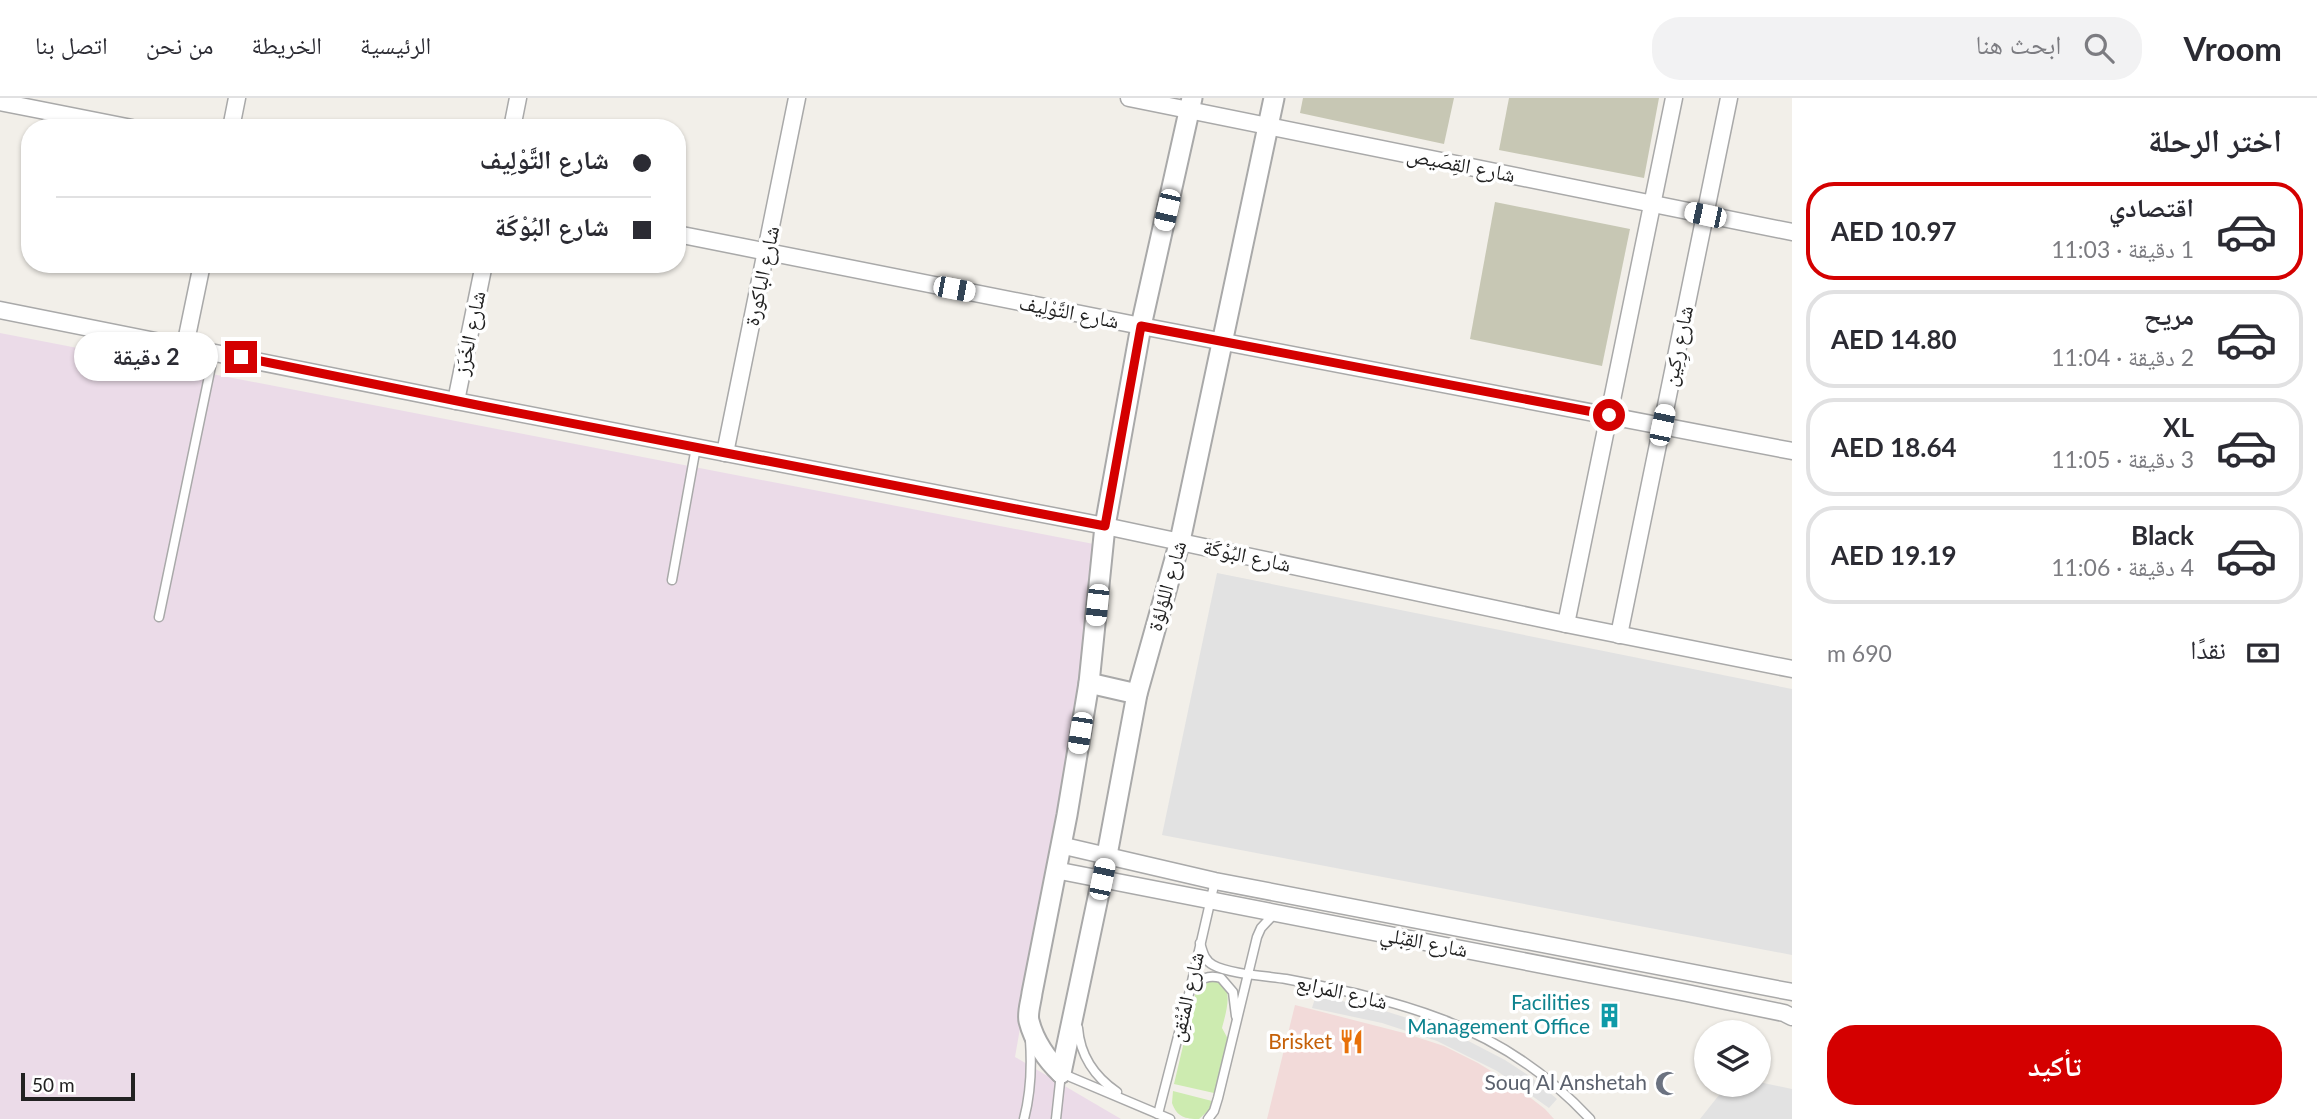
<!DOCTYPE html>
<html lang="ar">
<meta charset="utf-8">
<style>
:root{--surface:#fff;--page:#f2f2f3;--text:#2b2b33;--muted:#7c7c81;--line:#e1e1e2;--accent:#d40000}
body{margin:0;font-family:Lato,"Noto Naskh Arabic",sans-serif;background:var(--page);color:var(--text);direction:rtl;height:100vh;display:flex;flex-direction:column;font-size:26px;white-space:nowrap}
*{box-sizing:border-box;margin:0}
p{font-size:23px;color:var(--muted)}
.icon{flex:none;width:38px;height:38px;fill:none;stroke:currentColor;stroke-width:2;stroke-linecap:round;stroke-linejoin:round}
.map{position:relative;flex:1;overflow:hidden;direction:ltr}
.side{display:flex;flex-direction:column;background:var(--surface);width:525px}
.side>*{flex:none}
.hud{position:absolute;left:21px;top:21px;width:665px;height:154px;border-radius:28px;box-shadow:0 2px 5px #0004;direction:rtl;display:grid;align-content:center;height:154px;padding:0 35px;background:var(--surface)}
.buttons{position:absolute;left:1694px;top:922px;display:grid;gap:14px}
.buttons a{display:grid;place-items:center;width:77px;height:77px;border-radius:50%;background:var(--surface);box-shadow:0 2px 5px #0004;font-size:35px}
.scale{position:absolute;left:21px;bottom:18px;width:114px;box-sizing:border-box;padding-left:7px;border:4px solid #222;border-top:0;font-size:19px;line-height:24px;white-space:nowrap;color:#222;-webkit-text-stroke:5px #fff;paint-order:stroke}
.end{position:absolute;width:32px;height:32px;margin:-16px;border:9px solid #d40000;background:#fff;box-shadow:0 0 0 4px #fff}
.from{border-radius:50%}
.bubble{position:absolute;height:49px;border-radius:24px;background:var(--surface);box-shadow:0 2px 5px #0004;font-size:23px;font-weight:700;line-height:49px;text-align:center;direction:rtl}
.car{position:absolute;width:21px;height:42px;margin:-21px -10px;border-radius:9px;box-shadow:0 0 5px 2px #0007;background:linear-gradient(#fff 24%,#345 0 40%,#fff 0 76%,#345 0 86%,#fff 0)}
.hud b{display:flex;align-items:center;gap:24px;height:66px;font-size:26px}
.hud b+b{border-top:2px solid var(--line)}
.hud i{width:18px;height:18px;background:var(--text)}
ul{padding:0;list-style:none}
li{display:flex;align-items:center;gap:21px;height:98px;margin:0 14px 10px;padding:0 21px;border:4px solid var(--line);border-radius:28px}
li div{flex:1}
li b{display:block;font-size:26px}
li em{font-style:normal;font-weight:700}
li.selected{border-color:var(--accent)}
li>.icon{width:63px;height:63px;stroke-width:1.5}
h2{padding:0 35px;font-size:32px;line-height:84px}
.pay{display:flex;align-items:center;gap:18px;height:77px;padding:0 35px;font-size:26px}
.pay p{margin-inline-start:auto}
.cta{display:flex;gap:14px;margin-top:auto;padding:14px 35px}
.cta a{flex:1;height:80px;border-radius:28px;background:var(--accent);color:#fff;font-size:28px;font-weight:700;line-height:80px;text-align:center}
header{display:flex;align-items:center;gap:42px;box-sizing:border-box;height:98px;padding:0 35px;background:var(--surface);border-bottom:2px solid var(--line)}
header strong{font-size:33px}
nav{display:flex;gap:38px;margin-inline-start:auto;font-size:24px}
.search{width:490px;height:63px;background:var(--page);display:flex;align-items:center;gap:18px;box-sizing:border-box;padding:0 24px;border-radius:28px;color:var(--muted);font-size:26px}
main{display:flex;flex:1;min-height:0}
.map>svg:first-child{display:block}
.commercial{fill:#f2dad9}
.industrial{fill:#ebdbe8}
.construction{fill:#c7c7b4}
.grass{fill:#cdebb0}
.parking{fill:#e2e2e2}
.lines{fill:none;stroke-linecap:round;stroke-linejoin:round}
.service-casing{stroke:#a9a9a9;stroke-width:11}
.minor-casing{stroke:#a9a9a9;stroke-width:19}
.tertiary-casing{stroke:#a9a9a9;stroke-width:23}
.service{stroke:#fff;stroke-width:8}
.minor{stroke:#fff;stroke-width:16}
.tertiary{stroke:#fff;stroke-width:19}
.route{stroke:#d40000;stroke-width:9}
.labels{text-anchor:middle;stroke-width:7;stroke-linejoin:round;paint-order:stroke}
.street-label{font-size:21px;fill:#222;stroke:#fff}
.culture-label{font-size:21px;fill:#0d838f;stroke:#fff;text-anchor:end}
.food-label{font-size:21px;fill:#c56008;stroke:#fff;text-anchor:end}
.worship-label{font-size:21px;fill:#5b616d;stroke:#fff;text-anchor:end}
</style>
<header>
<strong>Vroom</strong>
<div class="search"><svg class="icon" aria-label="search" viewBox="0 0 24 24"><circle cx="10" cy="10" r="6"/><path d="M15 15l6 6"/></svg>ابحث هنا</div>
<nav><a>الرئيسية</a><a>الخريطة</a><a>من نحن</a><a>اتصل بنا</a></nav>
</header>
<main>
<section class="side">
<h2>اختر الرحلة</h2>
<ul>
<li class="selected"><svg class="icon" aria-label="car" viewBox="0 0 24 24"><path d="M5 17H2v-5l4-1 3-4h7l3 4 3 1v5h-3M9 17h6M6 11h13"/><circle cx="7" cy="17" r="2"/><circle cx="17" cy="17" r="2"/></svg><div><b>اقتصادي</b><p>1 دقيقة · 11:03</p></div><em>AED 10.97</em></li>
<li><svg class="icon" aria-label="car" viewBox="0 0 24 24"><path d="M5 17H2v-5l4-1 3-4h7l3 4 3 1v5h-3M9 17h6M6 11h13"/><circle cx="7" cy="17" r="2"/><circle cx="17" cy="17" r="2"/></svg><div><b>مريح</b><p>2 دقيقة · 11:04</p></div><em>AED 14.80</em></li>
<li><svg class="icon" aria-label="car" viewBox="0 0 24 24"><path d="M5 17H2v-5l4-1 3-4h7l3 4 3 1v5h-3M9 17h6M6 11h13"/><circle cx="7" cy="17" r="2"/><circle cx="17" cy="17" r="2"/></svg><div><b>XL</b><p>3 دقيقة · 11:05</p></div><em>AED 18.64</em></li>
<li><svg class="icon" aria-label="car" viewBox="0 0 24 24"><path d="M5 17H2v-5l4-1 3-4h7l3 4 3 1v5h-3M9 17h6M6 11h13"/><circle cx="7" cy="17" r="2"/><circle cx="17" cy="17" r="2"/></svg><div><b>Black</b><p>4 دقيقة · 11:06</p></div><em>AED 19.19</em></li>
</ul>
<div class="pay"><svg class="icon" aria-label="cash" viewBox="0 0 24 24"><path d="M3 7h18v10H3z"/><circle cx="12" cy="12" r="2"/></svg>نقدًا<p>690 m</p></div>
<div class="cta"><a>تأكيد</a></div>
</section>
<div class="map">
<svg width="1792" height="1021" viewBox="0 0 1792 1021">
<rect width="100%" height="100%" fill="#f2efe9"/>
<path class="commercial" d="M1295 907 1404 935 1444 948 1478 965 1514 987 1545 1011 1554 1021H1267Z"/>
<path class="industrial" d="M0 235 1104 448 1015 959 1121 1021H0Z"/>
<g class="construction">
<path d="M1303 0H1454L1444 46 1300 15Z"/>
<path d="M1509 0H1659L1644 80 1499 52Z"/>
<path d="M1495 104 1630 131 1602 268 1470 241Z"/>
</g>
<g class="grass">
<path d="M1207 883C1238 879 1226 914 1222 930L1228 941 1214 995 1174 986 1196 893Z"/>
<path d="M1173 993 1212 1003 1209 1012 1199 1021C1185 1021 1177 1019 1172 1005Z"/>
</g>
<g class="parking">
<path d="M1217 475 1792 591V857L1162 737Z"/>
<path d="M1316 897 1385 913 1451 934 1505 962 1531 979 1557 1001 1549 1010 1497 973 1437 943 1382 925 1312 910Z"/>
<path d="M1759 984 1792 991V1021H1700L1727 987H1759Z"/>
</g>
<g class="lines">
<defs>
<g id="service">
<path d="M672 482 696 349"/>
<path d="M159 519 214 254"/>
<path d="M1200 845C1203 854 1204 862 1213 867 1229 876 1267 878 1286 881 1338 891 1392 902 1441 921 1498 942 1548 976 1590 1021"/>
<path d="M1191 891C1200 881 1208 876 1221 880L1233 894 1236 918"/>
<path d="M1078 930C1080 957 1095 979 1117 994"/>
<path d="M1158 1016 1190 892 1215 783"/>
<path d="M1024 1021C1031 994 1032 970 1030 942"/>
<path d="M1056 1021 1061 975 1170 1021"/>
<path d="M1208 1021 1214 1013 1218 1000 1257 839 1261 830 1275 815"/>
</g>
<g id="minor">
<path d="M1129 0 1792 134"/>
<path d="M0 4 132 30"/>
<path d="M231 30 237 0"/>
<path d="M512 30 518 0"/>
<path d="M677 136 1141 228 1792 353"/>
<path d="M0 212 456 303 1105 428 1566 526 1792 571"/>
<path d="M185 248 202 166"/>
<path d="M456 303 484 166"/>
<path d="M725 355 797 0"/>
<path d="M1566 526 1674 0"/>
<path d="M1619 537 1729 0"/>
<path d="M1060 747 1215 783 1792 894"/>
<path d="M1055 772 1687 895 1784 915 1792 919"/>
</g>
<g id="tertiary">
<path d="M1089 585 1137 596"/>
<path d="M1061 975C1047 962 1034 943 1029 923 1027 915 1031 904 1032 895L1067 717 1089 585 1105 428 1141 228 1192 0"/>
<path d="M1061 975 1107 757 1137 596 1180 443 1274 0"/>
</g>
</defs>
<use href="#service" class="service-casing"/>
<use href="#minor" class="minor-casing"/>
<use href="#tertiary" class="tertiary-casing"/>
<use href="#service" class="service"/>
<use href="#minor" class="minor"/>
<use href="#tertiary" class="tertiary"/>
</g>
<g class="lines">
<path class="route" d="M241 259 482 308 1105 428 1141 228 1609 317"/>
</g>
<defs>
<symbol id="building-bare" viewBox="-9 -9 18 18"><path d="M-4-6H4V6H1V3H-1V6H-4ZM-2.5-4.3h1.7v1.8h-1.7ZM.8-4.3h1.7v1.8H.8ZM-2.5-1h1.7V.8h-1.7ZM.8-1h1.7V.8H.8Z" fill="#0f9aa8" stroke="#fff" stroke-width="2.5" paint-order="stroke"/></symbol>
<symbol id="restaurant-bare" viewBox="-9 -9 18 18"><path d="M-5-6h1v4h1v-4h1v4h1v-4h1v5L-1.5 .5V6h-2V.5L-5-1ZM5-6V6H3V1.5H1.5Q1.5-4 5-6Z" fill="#e8710a" stroke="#fff" stroke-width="2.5" paint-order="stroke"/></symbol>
<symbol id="mosque-bare" viewBox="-9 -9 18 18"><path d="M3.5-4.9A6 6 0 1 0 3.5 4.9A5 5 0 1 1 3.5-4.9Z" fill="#6b7280" stroke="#fff" stroke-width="2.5" paint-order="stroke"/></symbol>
</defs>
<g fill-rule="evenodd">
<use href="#building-bare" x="1592" y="900" width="35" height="35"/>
<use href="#restaurant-bare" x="1334" y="926" width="35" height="35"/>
<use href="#mosque-bare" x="1650" y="968" width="35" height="35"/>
</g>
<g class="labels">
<g class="street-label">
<text transform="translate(1461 67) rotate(11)" y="7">شارع القِصَيص</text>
<text transform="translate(762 178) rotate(-78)" y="7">شارع الباكورة</text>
<text transform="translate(1069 214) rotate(11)" y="7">شارع التَّوْلِيف</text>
<text transform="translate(470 235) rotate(-78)" y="7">شارع الخَرَز</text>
<text transform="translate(1678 248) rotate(-78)" y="7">شارع رِكِين</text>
<text transform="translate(1247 458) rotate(12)" y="7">شارع البُوْكَة</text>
<text transform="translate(1167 488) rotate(-74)" y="7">شارع اللؤلؤة</text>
<text transform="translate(1424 844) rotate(11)" y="7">شارع القِبْلي</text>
<text transform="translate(1342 894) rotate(13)" y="7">شارع المَرابع</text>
<text transform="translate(1187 899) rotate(-77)" y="7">شارع المُتْقِن</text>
</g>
<g class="culture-label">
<text x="1590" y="912">Facilities<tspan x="1590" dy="24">Management Office</tspan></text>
</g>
<g class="food-label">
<text x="1332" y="951">Brisket</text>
</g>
<g class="worship-label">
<text x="1647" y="992">Souq Al Anshetah</text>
</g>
</g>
</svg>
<div class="buttons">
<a><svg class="icon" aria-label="layers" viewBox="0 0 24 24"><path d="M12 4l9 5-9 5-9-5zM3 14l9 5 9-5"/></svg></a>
</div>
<div class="scale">50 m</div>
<i class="end from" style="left:1609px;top:317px"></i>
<i class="end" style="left:241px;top:259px"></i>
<div class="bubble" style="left:74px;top:234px;width:144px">2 دقيقة</div>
<i class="car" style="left:1167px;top:112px;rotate:193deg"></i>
<i class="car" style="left:1705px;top:117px;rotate:282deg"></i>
<i class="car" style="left:954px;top:191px;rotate:101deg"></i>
<i class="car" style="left:1662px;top:327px;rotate:12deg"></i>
<i class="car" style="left:1097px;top:507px;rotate:186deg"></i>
<i class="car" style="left:1080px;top:635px;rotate:189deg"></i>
<i class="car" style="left:1102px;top:781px;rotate:12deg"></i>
<div class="hud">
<b><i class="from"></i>شارع التَّوْلِيف</b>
<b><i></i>شارع البُوْكَة</b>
</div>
</div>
</main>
